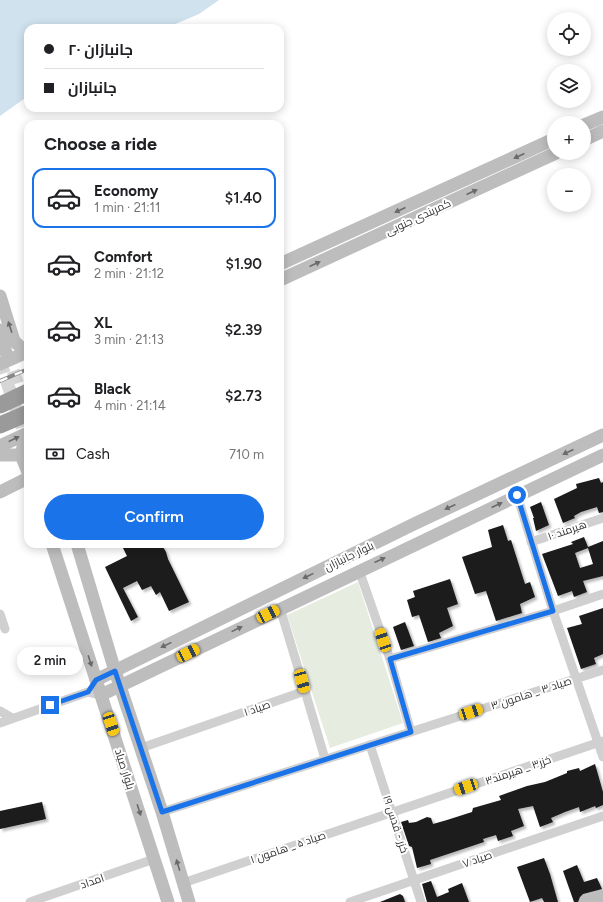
<!DOCTYPE html>
<meta charset="utf-8">
<style>
:root{--surface:#fff;--page:#f6f6f6;--text:#202124;--muted:#757577;--line:#e0e0e0;--accent:#1a73e8}
body{margin:0;font-family:Figtree,Cairo,sans-serif;background:var(--page);color:var(--text);height:100vh;display:flex;flex-direction:column;font-size:15px;white-space:nowrap}
*{box-sizing:border-box;margin:0}
p{font-size:13px;color:var(--muted)}
.icon{flex:none;width:22px;height:22px;fill:none;stroke:currentColor;stroke-width:2;stroke-linecap:round;stroke-linejoin:round}
.map{position:relative;flex:1;overflow:hidden}
.sheet{position:absolute;left:24px;top:120px;width:260px;height:428px;display:flex;flex-direction:column;background:var(--surface);border-radius:12px;box-shadow:0 2px 10px #0003}
.sheet>*{flex:none}
.hud{position:absolute;left:24px;top:24px;width:260px;height:88px;border-radius:12px;box-shadow:0 2px 10px #0003;display:grid;align-content:center;height:88px;padding:0 20px;background:var(--surface)}
.tools{position:absolute;left:547px;top:12px;display:grid;gap:8px}
.tools a{display:grid;place-items:center;width:44px;height:44px;border-radius:50%;background:var(--surface);box-shadow:0 2px 10px #0003;font-size:20px}
.end{position:absolute;width:18px;height:18px;margin:-9px;border:5px solid #1a73e8;background:#fff;box-shadow:0 0 0 2px #fff}
.from{border-radius:50%}
.bubble{position:absolute;height:28px;border-radius:14px;background:var(--surface);box-shadow:0 2px 10px #0003;font-size:13px;font-weight:600;line-height:28px;text-align:center}
.car{position:absolute;width:12px;height:24px;margin:-12px -6px;border-radius:5px;box-shadow:0 0 3px 1px #0007;background:linear-gradient(#f5c518 24%,#345 0 40%,#f5c518 0 76%,#345 0 86%,#f5c518 0)}
.hud b{display:flex;align-items:center;gap:14px;height:38px;font-size:15px}
.hud b+b{border-top:1px solid var(--line)}
.hud i{width:10px;height:10px;background:var(--text)}
ul{padding:0;list-style:none}
li{display:flex;align-items:center;gap:12px;height:60px;margin:0 8px 6px;padding:0 12px;border:2px solid transparent;border-radius:12px}
li div{flex:1}
li b{display:block;font-size:15px}
li em{font-style:normal;font-weight:600}
li.current{border-color:var(--accent)}
li>.icon{width:36px;height:36px;stroke-width:1.5}
h2{padding:0 20px;font-size:18px;line-height:48px}
.pay{display:flex;align-items:center;gap:10px;height:44px;padding:0 20px;font-size:15px}
.pay p{margin-inline-start:auto}
.cta{display:flex;gap:8px;margin-top:auto;padding:8px 20px}
.cta a{flex:1;height:46px;border-radius:24px;background:var(--accent);color:#fff;font-size:16px;font-weight:600;line-height:46px;text-align:center}
.map>svg:first-child{display:block}
.green{fill:#e6ecdf}
.water{fill:#cfe2ee}
.building{fill:#1a1a1a;fill-rule:evenodd;filter:url(#shadow)}
.lines{fill:none;stroke-linecap:round;stroke-linejoin:round}
.secondary-tunnel{stroke:#d6d6d6;stroke-width:13;stroke-dasharray:13 6;stroke-linecap:butt}
.street{stroke:#d0d0d0;stroke-width:9}
.secondary{stroke:#bdbdbd;stroke-width:13}
.highway{stroke:#9a9a9a;stroke-width:17}
.rail-casing{stroke:#888;stroke-width:4}
.rail{stroke:#fff;stroke-width:2.5;stroke-dasharray:8;stroke-linecap:butt}
.oneway{fill:#6a6a6a}
.route{stroke:#1a73e8;stroke-width:5}
.labels{text-anchor:middle;stroke-width:4;stroke-linejoin:round;paint-order:stroke}
.street-label{font-size:11px;fill:#333;stroke:#fff}
</style>
<div class="map">
<svg width="603" height="902" viewBox="0 0 603 902">
<defs>
<filter id="shadow"><feDropShadow dx="2.5" dy="2.5" stdDeviation="1" flood-color="#0004"/></filter>
</defs>
<rect width="100%" height="100%" fill="#fff"/>
<path class="green" d="M358 582 403 723 330 748 287 615Z"/>
<path class="water" d="M0 0H219L199 14 166 28H28V96L0 116Z"/>
<g class="building">
<path d="M599 478 601 483 603 482V512L599 513 597 507 581 512 574 516 575 518 563 523 554 499 577 488 576 484Z"/>
<path d="M541 502 549 525 536 531 533 518H534L530 507Z"/>
<path d="M503 525 508 541 511 540 525 584 530 582 535 597 520 604 522 613 496 621 486 591 475 594 462 557 492 547 488 530Z"/>
<path d="M584 537 588 547 603 541V576L583 581 587 592 574 597 572 591 558 596 542 554 573 544 571 542ZM588 548 593 564 580 568 575 553Z"/>
<path d="M128 544H161L166 552 168 559 189 602 169 611 160 592 156 595 151 586 142 590 137 581 123 588 138 617 131 621 105 567 127 556 122 546Z"/>
<path d="M450 579 458 604 447 608 453 626 439 633 441 638 428 642 419 615 412 617 407 600 415 597 413 591Z"/>
<path d="M603 608V654L594 658 596 664 581 669 567 628 582 624 579 616Z"/>
<path d="M405 622 414 646 401 650 393 627Z"/>
<path d="M595 764 603 792V805L596 808 595 806 580 812 579 807 565 812 551 818 553 822 540 827 533 806 518 809 524 826 511 831 513 836 498 841 496 835 483 839 484 842 430 860 431 864 417 868 412 847 409 846 401 822 408 820 409 823 416 822 427 817 431 818 433 824 447 820 472 812 473 808 501 800 499 796 527 786 545 782 567 773V771L579 768 580 771Z"/>
<path d="M42 802 46 819 0 829V811Z"/>
<path d="M544 858 550 874 558 902H544L542 898 530 902 517 867Z"/>
<path d="M577 865 584 882 597 878 602 889 583 894 580 897 578 902H574L563 871Z"/>
<path d="M431 881 437 897 449 892 448 889 462 883 469 902H427L422 884Z"/>
<path d="M400 894 403 896 405 902H380Z"/>
</g>
<g class="lines">
<g class="secondary-tunnel">
<path d="M7 353 28 414"/>
<path d="M0 361 28 445"/>
</g>
<g class="street">
<path d="M517 495 553 611 603 757"/>
<path d="M531 542 603 518"/>
<path d="M359 570 390 659 411 732"/>
<path d="M280 608 305 691"/>
<path d="M0 614 5 629"/>
<path d="M390 659 553 611 603 594"/>
<path d="M0 711 12 718"/>
<path d="M0 723 88 692 101 695"/>
<path d="M370 745 421 902"/>
<path d="M141 748 305 691 325 759"/>
<path d="M162 812 603 670"/>
<path d="M183 883 603 741"/>
<path d="M30 902 154 859"/>
<path d="M350 902 603 816"/>
</g>
<g class="secondary">
<path d="M584 125 603 117"/>
<path d="M584 140 603 131"/>
<path d="M280 264 554 139"/>
<path d="M280 280 556 153"/>
<path d="M0 296 14 341 28 354"/>
<path d="M0 330 6 353"/>
<path d="M0 364 27 352"/>
<path d="M0 446 28 433"/>
<path d="M0 455H21L28 472"/>
<path d="M21 455 23 447 28 445"/>
<path d="M0 492 28 478"/>
<path d="M52 544 168 902"/>
<path d="M77 544 115 671 162 812 189 902"/>
<path d="M96 680 414 524 603 435"/>
<path d="M101 695 603 455"/>
<path d="M586 902 603 897"/>
</g>
<g class="highway">
<path d="M0 405 28 392"/>
<path d="M0 425 28 413"/>
</g>
<defs>
<path id="rail" d="M0 381 28 369"/>
</defs>
<use href="#rail" class="rail-casing"/>
<use href="#rail" class="rail"/>
</g>
<defs><path id="oneway-solid" d="M-6-.8H1V-3.2L6.5 0L1 3.2V.8H-6Z"/></defs>
<g class="oneway">
<use href="#oneway-solid" transform="translate(519 156) rotate(155)"/>
<use href="#oneway-solid" transform="translate(472 192) rotate(-25)"/>
<use href="#oneway-solid" transform="translate(400 210) rotate(155)"/>
<use href="#oneway-solid" transform="translate(315 264) rotate(-25)"/>
<use href="#oneway-solid" transform="translate(10 327) rotate(-108)"/>
<use href="#oneway-solid" transform="translate(14 439) rotate(-26)"/>
<use href="#oneway-solid" transform="translate(568 452) rotate(155)"/>
<use href="#oneway-solid" transform="translate(497 505) rotate(-25)"/>
<use href="#oneway-solid" transform="translate(450 507) rotate(155)"/>
<use href="#oneway-solid" transform="translate(380 560) rotate(-25)"/>
<use href="#oneway-solid" transform="translate(308 576) rotate(154)"/>
<use href="#oneway-solid" transform="translate(237 629) rotate(-26)"/>
<use href="#oneway-solid" transform="translate(166 645) rotate(154)"/>
<use href="#oneway-solid" transform="translate(90 661) rotate(72)"/>
<use href="#oneway-solid" transform="translate(139 810) rotate(72)"/>
<use href="#oneway-solid" transform="translate(178 865) rotate(-107)"/>
</g>
<g class="lines">
<path class="route" d="M50 705 88 692 96 680 115 671 162 812 411 732 390 659 553 611 517 495"/>
</g>
<g class="labels">
<g class="street-label">
<text transform="translate(418 217) rotate(-25)" y="4">کمربندی جنوبی</text>
<text transform="translate(567 530) rotate(-19)" y="4">هیرمند ۱۰</text>
<text transform="translate(349 556) rotate(-26)" y="4">بلوار جانبازان</text>
<text transform="translate(531 693) rotate(-18)" y="4">صیاد ۳ _ هامون ۳</text>
<text transform="translate(257 708) rotate(-19)" y="4">صیاد ۱</text>
<text transform="translate(125 769) rotate(72)" y="4">بلوار صیاد</text>
<text transform="translate(518 770) rotate(-19)" y="4">خزر۳ _ هیرمند۳</text>
<text transform="translate(396 824) rotate(72)" y="4">خزر - قدس ۱۹</text>
<text transform="translate(288 847) rotate(-19)" y="4">صیاد ۵ _ هامون ۱</text>
<text transform="translate(477 859) rotate(-19)" y="4">صیاد ۷</text>
<text transform="translate(92 881) rotate(-19)" y="4">امداد</text>
</g>
</g>
</svg>
<div class="tools">
<a><svg class="icon" aria-label="locate" viewBox="0 0 24 24"><circle cx="12" cy="12" r="6"/><path d="M12 2v4M12 18v4M2 12h4M18 12h4"/></svg></a>
<a><svg class="icon" aria-label="layers" viewBox="0 0 24 24"><path d="M12 4l9 5-9 5-9-5zM3 14l9 5 9-5"/></svg></a>
<a>+</a>
<a>−</a>
</div>
<i class="end from" style="left:517px;top:495px"></i>
<i class="end" style="left:50px;top:705px"></i>
<div class="bubble" style="left:17px;top:647px;width:66px">2 min</div>
<i class="car" style="left:268px;top:614px;rotate:64deg"></i>
<i class="car" style="left:383px;top:640px;rotate:341deg"></i>
<i class="car" style="left:188px;top:653px;rotate:64deg"></i>
<i class="car" style="left:302px;top:681px;rotate:164deg"></i>
<i class="car" style="left:471px;top:712px;rotate:72deg"></i>
<i class="car" style="left:111px;top:724px;rotate:162deg"></i>
<i class="car" style="left:466px;top:787px;rotate:251deg"></i>
<div class="hud">
<b><i class="from"></i>جانبازان ۲۰</b>
<b><i></i>جانبازان</b>
</div>
<section class="sheet">
<h2>Choose a ride</h2>
<ul>
<li class="current"><svg class="icon" aria-label="car" viewBox="0 0 24 24"><path d="M5 17H2v-5l4-1 3-4h7l3 4 3 1v5h-3M9 17h6M6 11h13"/><circle cx="7" cy="17" r="2"/><circle cx="17" cy="17" r="2"/></svg><div><b>Economy</b><p>1 min · 21:11</p></div><em>$1.40</em></li>
<li><svg class="icon" aria-label="car" viewBox="0 0 24 24"><path d="M5 17H2v-5l4-1 3-4h7l3 4 3 1v5h-3M9 17h6M6 11h13"/><circle cx="7" cy="17" r="2"/><circle cx="17" cy="17" r="2"/></svg><div><b>Comfort</b><p>2 min · 21:12</p></div><em>$1.90</em></li>
<li><svg class="icon" aria-label="car" viewBox="0 0 24 24"><path d="M5 17H2v-5l4-1 3-4h7l3 4 3 1v5h-3M9 17h6M6 11h13"/><circle cx="7" cy="17" r="2"/><circle cx="17" cy="17" r="2"/></svg><div><b>XL</b><p>3 min · 21:13</p></div><em>$2.39</em></li>
<li><svg class="icon" aria-label="car" viewBox="0 0 24 24"><path d="M5 17H2v-5l4-1 3-4h7l3 4 3 1v5h-3M9 17h6M6 11h13"/><circle cx="7" cy="17" r="2"/><circle cx="17" cy="17" r="2"/></svg><div><b>Black</b><p>4 min · 21:14</p></div><em>$2.73</em></li>
</ul>
<div class="pay"><svg class="icon" aria-label="cash" viewBox="0 0 24 24"><path d="M3 7h18v10H3z"/><circle cx="12" cy="12" r="2"/></svg>Cash<p>710 m</p></div>
<div class="cta"><a>Confirm</a></div>
</section>
</div>
